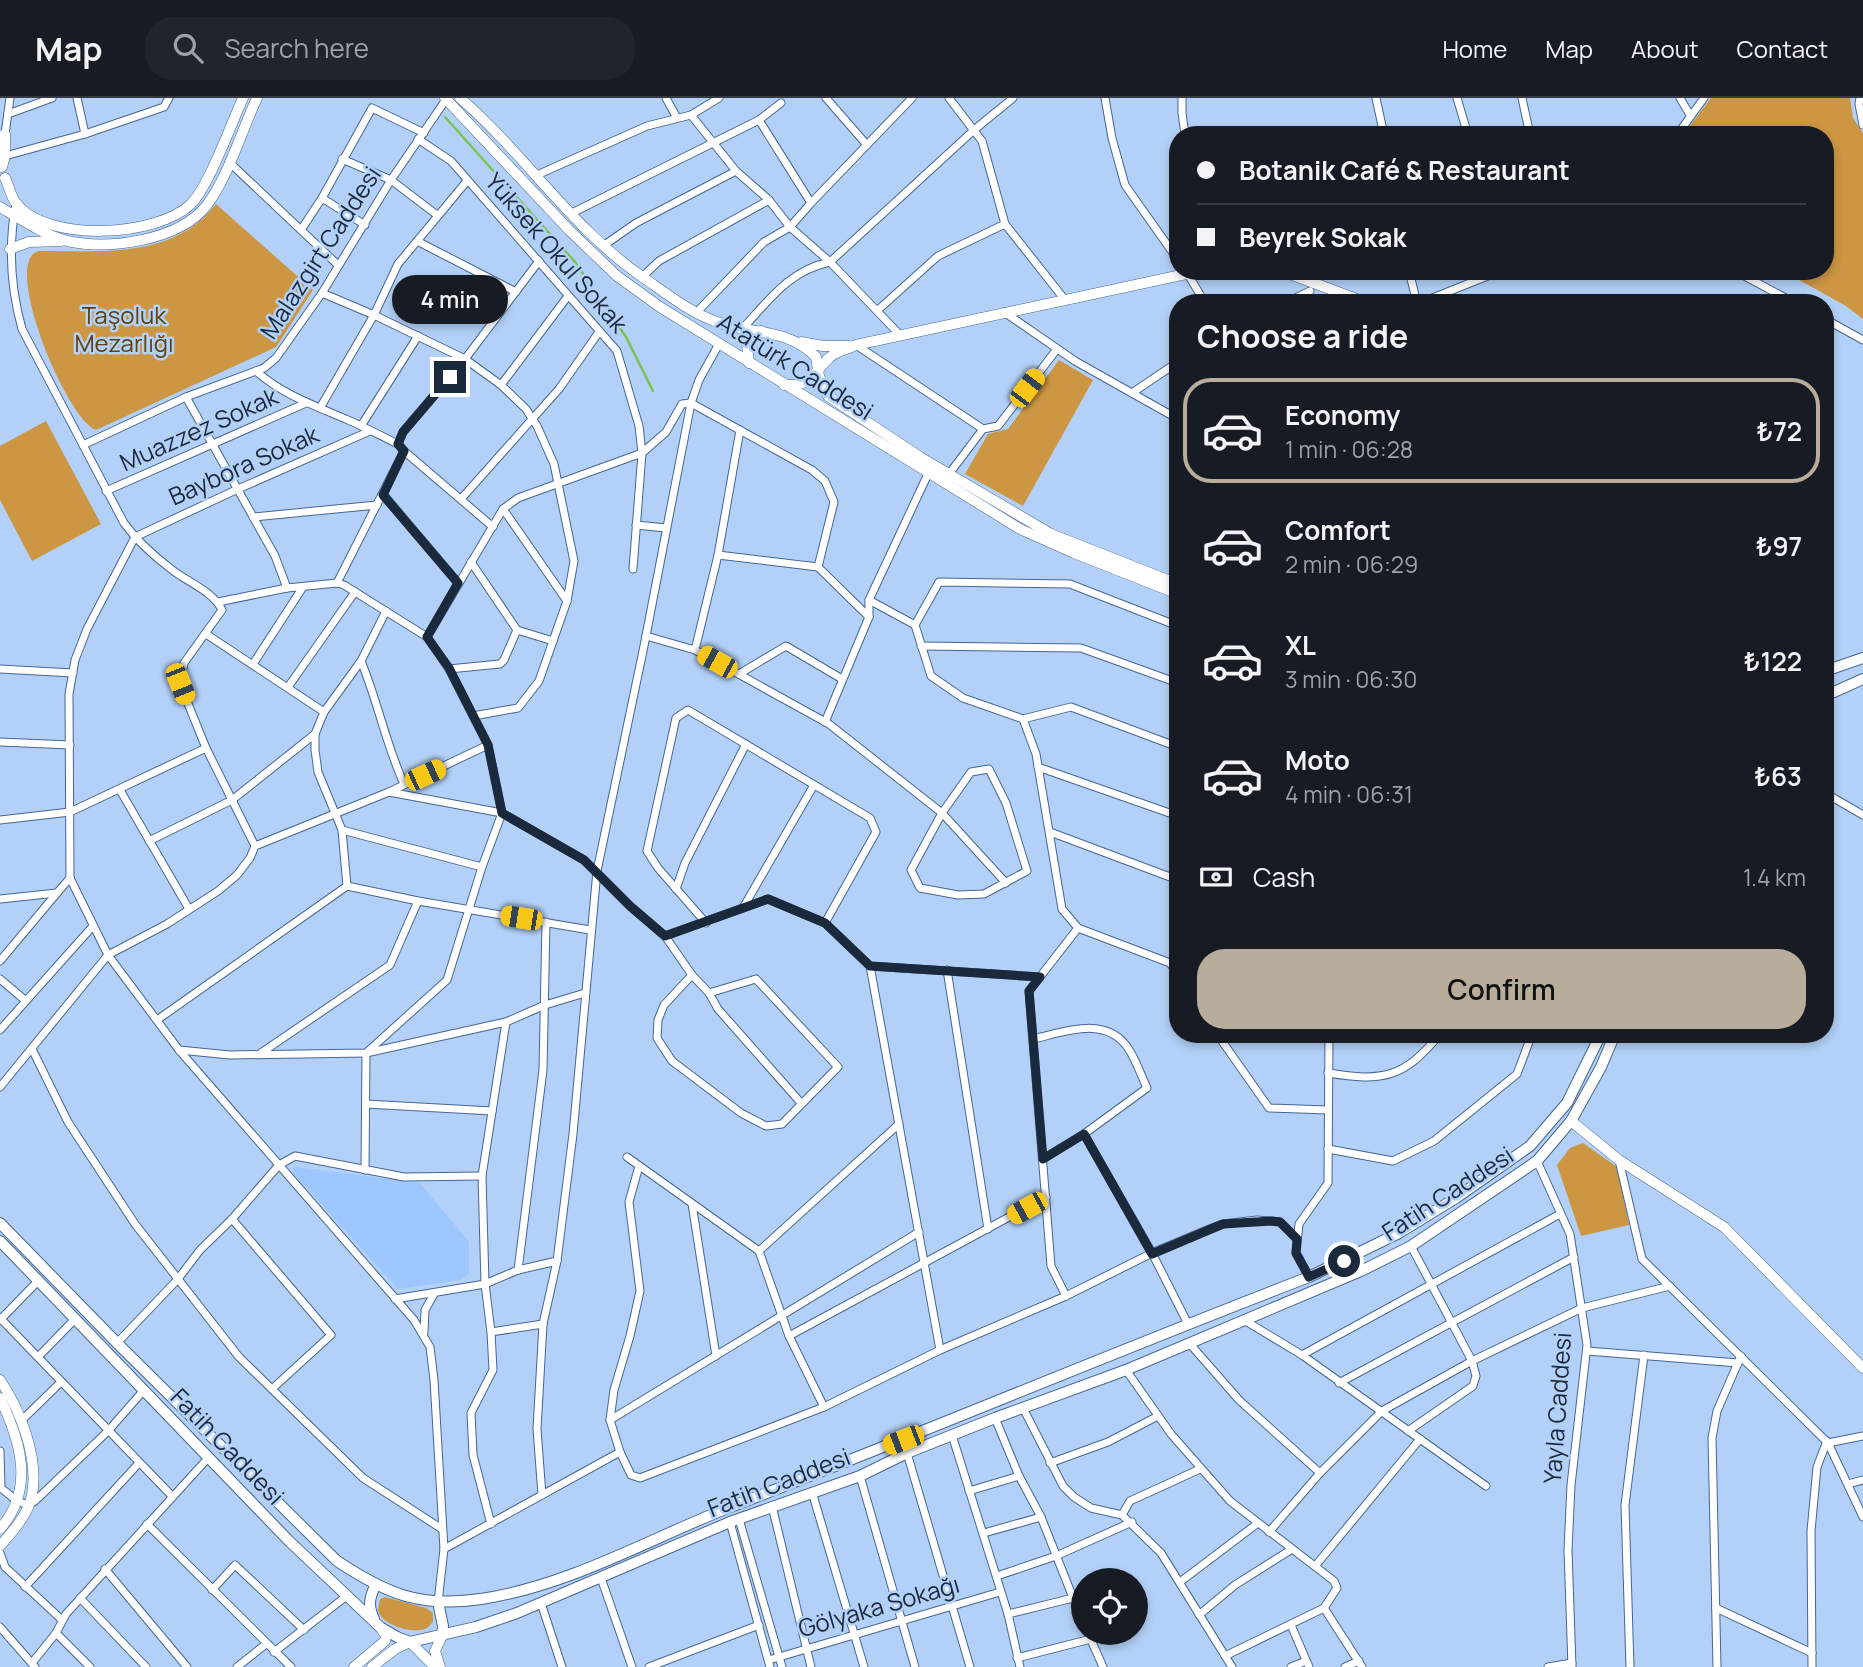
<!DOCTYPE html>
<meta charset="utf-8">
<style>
:root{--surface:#171b24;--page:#20242c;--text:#f1f3f6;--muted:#9ea1a6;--line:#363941;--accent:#b8ac9a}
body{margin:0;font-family:Manrope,sans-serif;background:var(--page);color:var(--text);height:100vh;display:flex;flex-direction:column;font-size:26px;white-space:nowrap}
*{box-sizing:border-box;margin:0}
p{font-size:23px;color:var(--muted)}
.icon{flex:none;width:38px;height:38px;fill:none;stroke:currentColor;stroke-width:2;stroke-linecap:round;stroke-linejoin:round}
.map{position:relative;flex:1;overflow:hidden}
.sheet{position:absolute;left:1169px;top:196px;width:665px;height:749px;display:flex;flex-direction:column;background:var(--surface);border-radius:28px;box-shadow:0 4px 10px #0003}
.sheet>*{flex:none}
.banner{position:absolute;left:1169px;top:28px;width:665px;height:154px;border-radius:28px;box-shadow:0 4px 10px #0003;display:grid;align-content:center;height:154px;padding:0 28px;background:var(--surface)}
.tools{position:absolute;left:1071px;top:1470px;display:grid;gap:14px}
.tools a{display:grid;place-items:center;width:77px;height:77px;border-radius:50%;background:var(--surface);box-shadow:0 4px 10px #0003;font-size:35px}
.end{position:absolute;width:32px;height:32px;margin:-16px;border:9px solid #1a293c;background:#fff;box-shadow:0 0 0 4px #fff}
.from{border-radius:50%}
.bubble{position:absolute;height:49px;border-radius:24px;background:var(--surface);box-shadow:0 4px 10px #0003;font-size:23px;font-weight:600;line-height:49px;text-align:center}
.car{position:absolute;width:21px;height:42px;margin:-21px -10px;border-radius:9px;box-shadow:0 0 5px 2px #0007;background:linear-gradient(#f5c518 24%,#345 0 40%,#f5c518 0 76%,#345 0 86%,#f5c518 0)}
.banner b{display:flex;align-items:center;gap:24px;height:66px;font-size:26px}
.banner b+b{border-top:2px solid var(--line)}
.banner i{width:18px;height:18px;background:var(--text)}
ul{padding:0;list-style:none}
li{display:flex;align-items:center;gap:21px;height:105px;margin:0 14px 10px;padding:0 14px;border:4px solid transparent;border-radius:28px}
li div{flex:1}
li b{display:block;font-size:26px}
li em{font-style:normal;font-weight:600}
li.active{border-color:var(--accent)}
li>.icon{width:63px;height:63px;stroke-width:1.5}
h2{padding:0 28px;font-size:32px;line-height:84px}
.pay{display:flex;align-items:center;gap:18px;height:77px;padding:0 28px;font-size:26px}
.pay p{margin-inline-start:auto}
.button{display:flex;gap:14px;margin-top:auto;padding:14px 28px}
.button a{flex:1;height:80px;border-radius:28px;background:var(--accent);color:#111;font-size:28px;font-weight:600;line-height:80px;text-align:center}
header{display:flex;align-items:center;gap:42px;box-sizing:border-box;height:98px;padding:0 35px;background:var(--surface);border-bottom:2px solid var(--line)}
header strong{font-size:33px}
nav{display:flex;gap:38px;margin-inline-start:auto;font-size:24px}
.search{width:490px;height:63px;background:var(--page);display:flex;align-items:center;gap:18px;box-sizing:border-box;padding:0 24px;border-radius:28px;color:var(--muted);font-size:26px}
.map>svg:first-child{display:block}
.built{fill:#9dc7fe}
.green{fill:#cc9643}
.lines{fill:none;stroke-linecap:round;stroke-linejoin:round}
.stream{stroke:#7ac34f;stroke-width:2.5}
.street-casing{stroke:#456692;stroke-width:9}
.secondary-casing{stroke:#456692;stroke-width:11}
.primary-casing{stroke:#456692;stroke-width:12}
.street{stroke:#fff;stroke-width:7}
.secondary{stroke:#fff;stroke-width:10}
.primary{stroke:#fff;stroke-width:10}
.route{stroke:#1a293c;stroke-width:9}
.labels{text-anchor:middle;stroke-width:5;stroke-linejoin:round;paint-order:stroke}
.street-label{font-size:24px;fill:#1a293c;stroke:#b3d1f8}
.park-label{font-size:24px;fill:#60410a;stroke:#b3d1f8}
</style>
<header>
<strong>Map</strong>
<div class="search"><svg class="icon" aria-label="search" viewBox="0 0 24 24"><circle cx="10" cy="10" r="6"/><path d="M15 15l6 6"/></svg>Search here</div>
<nav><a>Home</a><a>Map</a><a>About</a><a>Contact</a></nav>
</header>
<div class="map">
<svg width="1863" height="1569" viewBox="0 0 1863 1569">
<rect width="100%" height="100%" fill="#b3d1f8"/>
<path class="built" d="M297 1069 420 1085 469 1144V1175L461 1182 398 1191 293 1075 294 1070Z"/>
<g class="green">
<path d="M1711 0H1850L1853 20 1863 35V221L1846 208 1783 173H1825V37H1683Z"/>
<path d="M216 106 313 192 276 249 96 332C66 321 0 161 39 153 101 153 174 161 216 106Z"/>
<path d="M1059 262 1093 282 1023 408 965 376 988 336 1008 331Z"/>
<path d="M46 323 101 426 32 463 0 402V348Z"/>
<path d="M1583 1045 1617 1069 1629 1127 1581 1138 1557 1067 1570 1050Z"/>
<path d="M385 1499 426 1510 433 1515V1524C431 1526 428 1530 425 1531 412 1536 381 1527 378 1512 378 1509 380 1504 380 1501Z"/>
</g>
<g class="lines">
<path class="stream" d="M445 19 575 164 626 239 653 293"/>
<defs>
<g id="street">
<path d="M77 0 85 36"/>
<path d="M666 0 677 20"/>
<path d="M826 0 867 47"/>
<path d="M949 0 982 43 1005 126 1065 202"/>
<path d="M1105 0 1112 40 1125 87 1178 162"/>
<path d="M1182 0V15L1185 37"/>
<path d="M1376 0 1384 37"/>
<path d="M1457 0 1468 37"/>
<path d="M1522 0 1530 37"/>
<path d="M1680 0 1690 17"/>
<path d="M1860 0 1859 6 1863 27"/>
<path d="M8 16 52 0"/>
<path d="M691 17 736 73 769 102 790 129 830 164 900 237"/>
<path d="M759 22 811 105"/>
<path d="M5 36 10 0"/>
<path d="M1677 37 1704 0"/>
<path d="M418 41 451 63 617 253 639 328 642 355 633 471"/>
<path d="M5 58 85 36 164 9 169 0"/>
<path d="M342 61 391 82 437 117"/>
<path d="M229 64 338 167"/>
<path d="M537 77 647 28 691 17 719 0"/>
<path d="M322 100 365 127"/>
<path d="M16 105C8 148 10 188 22 231L124 425C137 443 154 458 171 471 187 484 213 493 222 512L184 565 180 586 206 650 255 748"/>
<path d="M572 115 759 22 781 5"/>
<path d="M301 132 322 100 372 10 424 35"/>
<path d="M417 143 516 194"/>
<path d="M603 148 636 125 736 73"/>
<path d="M1186 173 1205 205"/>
<path d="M1409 173 1417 205"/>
<path d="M1735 173 1795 205"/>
<path d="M642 179 659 163 769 102"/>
<path d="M322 195 374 217 465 261 501 287 526 311 537 328 554 366 574 463 567 503 539 583 518 610 473 618"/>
<path d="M1285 205 1310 193"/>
<path d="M1420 205 1500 173"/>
<path d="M878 212 938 158 1005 126"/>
<path d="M697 214 764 144 790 129 811 105 912 0"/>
<path d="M1004 214 1075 263 1178 321"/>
<path d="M1825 221 1863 242"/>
<path d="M743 230C769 202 790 172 830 164L974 32 1013 0"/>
<path d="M856 247 983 331"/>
<path d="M256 273C283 297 316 308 348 322 365 329 381 338 398 346"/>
<path d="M501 287 568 198"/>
<path d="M1132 295 1178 264"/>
<path d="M186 299 275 458 287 490"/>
<path d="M320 310 374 217 398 166 467 83"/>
<path d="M361 328 418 238"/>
<path d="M370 333 238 391 135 439 87 531 75 562 69 596 70 780 108 857 179 952 414 1222 430 1249 434 1282 444 1451 438 1504"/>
<path d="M83 347 186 299 264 270 276 260 322 195 391 82 447 0"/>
<path d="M404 353 493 429"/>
<path d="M949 376 983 331 998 328 1057 251"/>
<path d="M106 393 306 305"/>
<path d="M383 396 458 485"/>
<path d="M461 401 559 291 599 234"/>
<path d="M503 411 567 503"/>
<path d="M253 419 377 407"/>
<path d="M636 427 666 430"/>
<path d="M718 457 818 469 869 519"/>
<path d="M471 464 517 532 553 543"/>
<path d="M337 485 404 353 398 346 403 334 465 261 539 163"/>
<path d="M869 502 915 527"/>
<path d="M218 504 287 490 337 485 344 487 427 539 449 571 488 647 502 715 482 769 447 882 366 955 365 1072"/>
<path d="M206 536 324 614"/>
<path d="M646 538 695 552 829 626 942 715 1006 785"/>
<path d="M427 539 503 411 518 400 642 355 666 334 682 306 691 305 812 372 825 383 834 404 818 469"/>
<path d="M921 548 1081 550 1178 585"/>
<path d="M695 552 718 457 740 332"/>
<path d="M361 563C378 604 386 647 404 686"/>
<path d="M253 566 303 489"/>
<path d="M0 571 73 575"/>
<path d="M449 571 500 566 504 562 517 532"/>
<path d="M739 576 786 548 842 581"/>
<path d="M288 589 355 494"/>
<path d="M1023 621 1071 609 1178 649"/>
<path d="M825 624 869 519V502L928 376"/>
<path d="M0 644 70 647"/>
<path d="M1038 669 1178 718"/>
<path d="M989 671 1006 705 1027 773 984 796 958 797 920 790 911 772 942 715 971 674Z"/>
<path d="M120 692 189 811"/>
<path d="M389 694 502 715 584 762 630 808 665 838 692 877 709 895 718 911 801 1005"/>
<path d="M1825 695 1863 717"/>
<path d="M0 722 70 714 206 650"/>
<path d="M342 732 482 769"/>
<path d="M1050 734 1178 782"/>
<path d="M149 743 232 702 315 636"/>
<path d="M347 788 418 803 590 832"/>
<path d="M676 791 685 765 746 646"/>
<path d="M0 801 57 795 70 780"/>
<path d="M743 810 814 687"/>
<path d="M706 825 658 770 647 753 676 620 688 612 870 720 876 734 825 825"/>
<path d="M1078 830 1170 865 1178 876"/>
<path d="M665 838 768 801 825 825 870 868 1040 879"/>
<path d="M0 863 57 795"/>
<path d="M870 868 940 1252"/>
<path d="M947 872 988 1131"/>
<path d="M692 877 664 907 658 922 657 940 672 963 741 1015 766 1028 782 1026 838 969 756 881 709 895"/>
<path d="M0 881 26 903"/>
<path d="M157 922 347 788 342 732 318 674 315 652V636L324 614 361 563 386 513"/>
<path d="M0 932 93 828"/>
<path d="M1217 936 1269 1010 1328 1012"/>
<path d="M1033 941C1065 934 1106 917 1128 950 1136 962 1141 977 1147 990L1084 1036 1043 1061"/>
<path d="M32 951 68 1024 135 1126 239 1259 363 1380 442 1431"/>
<path d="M179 952 230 957 366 955 506 924 545 907 585 895"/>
<path d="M261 955 390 867 418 803"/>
<path d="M1328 975C1383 984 1404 980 1440 936"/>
<path d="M0 989 108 857 167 826 218 793 237 777 250 760 255 748 389 694 488 647"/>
<path d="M366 1006 492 1013"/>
<path d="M1084 1036 1152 1155 1188 1226"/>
<path d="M1328 1051 1393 1063 1434 1043 1517 976 1532 936"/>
<path d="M627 1059 759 1153"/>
<path d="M1619 1062 1642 1161 1828 1345 1863 1419"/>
<path d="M1537 1063 1570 1136 1587 1247 1571 1387 1568 1452 1572 1569"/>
<path d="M639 1068 629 1104 640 1193 630 1238 614 1292 610 1322 620 1354 631 1377 640 1380 824 1309 940 1252 1066 1198 1152 1155 1212 1130 1223 1126 1257 1122 1280 1124 1297 1141"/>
<path d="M692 1106 716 1258"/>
<path d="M232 1121 331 1237 272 1291"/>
<path d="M518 1172 543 972 546 824"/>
<path d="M1309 1179 1296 1155 1299 1126 1328 1085 1329 936"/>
<path d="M1066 1198 1051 1168 1029 893 1078 830 1062 811 1036 656 1023 621 963 600 931 578 915 527 939 484 1070 486 1178 528"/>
<path d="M395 1201 485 1186 518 1172 557 1163"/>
<path d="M0 1220 172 1398"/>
<path d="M0 1222 38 1183"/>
<path d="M1244 1222 1302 1257 1486 1388"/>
<path d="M424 1234 425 1212 434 1196"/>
<path d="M491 1234 543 1226"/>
<path d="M789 1238 1046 1099"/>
<path d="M117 1245 178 1181 200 1152 232 1121 279 1067 295 1058 404 1079 482 1078"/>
<path d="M1190 1246 1239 1302 1320 1375"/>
<path d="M1587 1253 1738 1265"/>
<path d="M1302 1257 1560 1116"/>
<path d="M38 1259 75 1221"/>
<path d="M1126 1272 1171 1336 1230 1403 1334 1483 1337 1490 1324 1510 1362 1569"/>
<path d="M1339 1285 1574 1159"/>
<path d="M824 1309 789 1238 759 1153 899 1026"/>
<path d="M1023 1310 1063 1388 1074 1399 1091 1410 1122 1417 1161 1455 1232 1569"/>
<path d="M995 1320 1019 1378 1041 1419 1083 1525"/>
<path d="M22 1322 61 1284"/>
<path d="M610 1322 919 1134"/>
<path d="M1408 1333 1473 1288 1476 1278 1472 1263 1411 1148"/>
<path d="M952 1337 1008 1516 1020 1569"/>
<path d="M1828 1345 1863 1338"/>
<path d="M0 1353 1 1390 17 1403 28 1407 35 1403 108 1333 144 1292"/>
<path d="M907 1355 970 1569"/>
<path d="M1050 1365 1108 1344 1158 1318"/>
<path d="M860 1378 915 1569"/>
<path d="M1848 1386 1863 1382"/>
<path d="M969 1393 1019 1378"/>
<path d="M812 1394 864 1569"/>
<path d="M542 1397 537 1331 543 1226 557 1163 573 1036 597 773 644 548 691 305 699 282 719 246"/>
<path d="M772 1408 811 1569"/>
<path d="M1122 1417 1130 1403 1200 1371"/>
<path d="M739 1421 782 1569"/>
<path d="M730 1424 770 1569"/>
<path d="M147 1426 291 1569"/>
<path d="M491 1426 473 1357 471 1315 493 1272 491 1234 485 1186 482 1078 506 924"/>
<path d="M1269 1434 1320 1375 1382 1313 1472 1263 1582 1210 1670 1188"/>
<path d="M984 1435 1041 1419"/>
<path d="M444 1451 620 1354"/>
<path d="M0 1455 5 1469 62 1522"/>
<path d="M1316 1467 1420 1341"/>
<path d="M105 1471 187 1569"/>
<path d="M997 1478 1056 1458 1132 1424"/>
<path d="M601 1480 632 1569"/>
<path d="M1180 1484 1258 1425"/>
<path d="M25 1489 139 1365"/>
<path d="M212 1492 235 1467 304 1532"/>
<path d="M80 1500 146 1569"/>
<path d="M541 1505 562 1569"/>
<path d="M1716 1510 1812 1555"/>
<path d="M1008 1516 1073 1500"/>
<path d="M1199 1517 1235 1487 1292 1451"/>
<path d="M1291 1527 1309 1569"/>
<path d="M0 1529 35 1569"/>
<path d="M56 1535 90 1569"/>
<path d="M1088 1535 1103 1569"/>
<path d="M274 1554 348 1497"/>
<path d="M1225 1558 1324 1510"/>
<path d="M1017 1560 1091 1541"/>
<path d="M769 1562 1000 1494"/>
<path d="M32 1565 56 1535 66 1516 209 1359"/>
<path d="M237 1569 266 1546"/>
<path d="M649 1569 759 1527"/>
<path d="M1291 1569 1306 1563"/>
<path d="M1345 1569 1359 1563"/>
<path d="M1548 1569 1572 1565"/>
<path d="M1630 1569 1625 1407 1644 1257"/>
<path d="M1717 1569 1712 1340 1717 1313 1741 1258"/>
<path d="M1812 1569 1811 1433 1817 1369 1827 1343"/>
</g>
<g id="secondary">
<path d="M445 0 569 132 617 178 660 209 1020 431 1074 455 1178 496"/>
<path d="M460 0C525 56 573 132 644 180 667 196 691 215 717 224 751 237 789 230 816 259L819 278 828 298 920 359 1051 436 1178 486"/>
<path d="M0 40 5 36V58L2 69"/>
<path d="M5 80C9 88 11 99 16 105 47 145 157 139 191 106 209 88 231 26 243 0"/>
<path d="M0 109C21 121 44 137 67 143 109 152 179 143 207 107 228 79 242 32 257 0"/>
<path d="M10 151 29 144 61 143"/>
<path d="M1282 173 1367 205"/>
<path d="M801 244 823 248H849"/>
<path d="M749 265 747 246 754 236 762 233"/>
<path d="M784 287C813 288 812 276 830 259 837 253 848 251 856 247L1200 173"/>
<path d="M1571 1023 1619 1062 1724 1129 1863 1270"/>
<path d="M0 1282C20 1311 39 1360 32 1397 28 1417 13 1433 0 1448"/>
<path d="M0 1300C21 1344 35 1391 0 1431"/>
<path d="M354 1569 385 1543 386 1538 380 1529"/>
<path d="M372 1569 395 1551 410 1544 435 1569"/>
<path d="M440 1569 435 1553 442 1538"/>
</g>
<g id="primary">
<path d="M1825 573 1863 560"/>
<path d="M1825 598 1863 581"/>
<path d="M0 1125 117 1245 337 1463C387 1496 420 1510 481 1501 568 1488 647 1442 728 1410 922 1335 1114 1254 1309 1179L1399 1135 1456 1100 1530 1048 1567 1005 1601 936"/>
<path d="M0 1143 289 1443 380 1529 397 1539 410 1544 476 1529 517 1515 730 1424 860 1378 907 1355 995 1320 1126 1272 1361 1173 1411 1148 1537 1063 1571 1023 1601 969 1615 936"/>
<path d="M438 1504 443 1528 442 1538"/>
<path d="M374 1521C368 1508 369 1501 375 1488"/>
</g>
</defs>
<use href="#street" class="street-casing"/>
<use href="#secondary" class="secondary-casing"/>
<use href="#primary" class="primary-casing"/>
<use href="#street" class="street"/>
<use href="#secondary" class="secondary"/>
<use href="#primary" class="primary"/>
</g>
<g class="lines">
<path class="route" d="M450 279 403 334 398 346 404 353 383 397 458 485 427 539 449 570 488 647 502 715 584 762 630 808 665 838 768 801 825 825 870 868 1040 879 1029 893 1043 1061 1084 1036 1152 1156 1223 1126 1272 1123 1280 1124 1297 1141 1296 1155 1309 1179 1344 1163"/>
</g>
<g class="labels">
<g class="street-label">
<text transform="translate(321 155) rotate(-57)" y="8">Malazgirt Caddesi</text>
<text transform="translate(556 155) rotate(49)" y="8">Yüksek Okul Sokak</text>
<text transform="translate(795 269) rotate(32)" y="8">Atatürk Caddesi</text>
<text transform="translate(199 332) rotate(-24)" y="8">Muazzez Sokak</text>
<text transform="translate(244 368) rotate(-24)" y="8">Baybora Sokak</text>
<text transform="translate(1448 1096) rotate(-33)" y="8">Fatih Caddesi</text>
<text transform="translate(1558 1310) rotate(-86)" y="8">Yayla Caddesi</text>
<text transform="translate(227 1349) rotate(46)" y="8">Fatih Caddesi</text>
<text transform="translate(779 1385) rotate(-21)" y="8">Fatih Caddesi</text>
<text transform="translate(879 1509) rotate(-16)" y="8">Gölyaka Sokağı</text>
</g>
<g class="park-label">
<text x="124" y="226">Taşoluk<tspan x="124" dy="28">Mezarlığı</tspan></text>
</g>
</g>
</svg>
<div class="tools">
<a><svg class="icon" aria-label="locate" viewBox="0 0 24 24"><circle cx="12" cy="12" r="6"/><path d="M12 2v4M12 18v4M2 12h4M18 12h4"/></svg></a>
</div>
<i class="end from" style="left:1344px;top:1163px"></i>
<i class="end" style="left:450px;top:279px"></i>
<div class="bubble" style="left:392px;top:177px;width:116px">4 min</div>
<i class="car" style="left:1027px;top:290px;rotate:37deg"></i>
<i class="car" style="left:717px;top:564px;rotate:299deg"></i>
<i class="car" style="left:180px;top:586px;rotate:158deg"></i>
<i class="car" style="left:425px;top:677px;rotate:65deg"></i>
<i class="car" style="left:521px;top:820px;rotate:279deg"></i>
<i class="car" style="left:1027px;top:1110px;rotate:241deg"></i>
<i class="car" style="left:903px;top:1342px;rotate:249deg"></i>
<div class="banner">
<b><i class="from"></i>Botanik Café &amp; Restaurant</b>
<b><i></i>Beyrek Sokak</b>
</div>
<section class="sheet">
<h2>Choose a ride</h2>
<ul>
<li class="active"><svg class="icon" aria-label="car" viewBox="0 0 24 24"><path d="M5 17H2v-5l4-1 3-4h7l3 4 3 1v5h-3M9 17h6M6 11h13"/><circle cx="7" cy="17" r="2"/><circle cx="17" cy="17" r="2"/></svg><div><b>Economy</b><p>1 min · 06:28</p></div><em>₺72</em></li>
<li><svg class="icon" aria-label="car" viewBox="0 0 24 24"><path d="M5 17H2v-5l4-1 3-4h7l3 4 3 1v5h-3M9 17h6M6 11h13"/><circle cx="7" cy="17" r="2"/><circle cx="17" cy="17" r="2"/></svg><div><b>Comfort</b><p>2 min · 06:29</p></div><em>₺97</em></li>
<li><svg class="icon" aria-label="car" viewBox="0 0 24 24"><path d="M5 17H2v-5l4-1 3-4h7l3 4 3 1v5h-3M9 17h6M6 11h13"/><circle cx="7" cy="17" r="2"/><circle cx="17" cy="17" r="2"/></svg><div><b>XL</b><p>3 min · 06:30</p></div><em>₺122</em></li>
<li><svg class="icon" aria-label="car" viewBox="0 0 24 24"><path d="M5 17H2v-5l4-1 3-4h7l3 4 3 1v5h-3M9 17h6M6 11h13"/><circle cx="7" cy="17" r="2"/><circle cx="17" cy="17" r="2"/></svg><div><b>Moto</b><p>4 min · 06:31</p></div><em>₺63</em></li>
</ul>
<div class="pay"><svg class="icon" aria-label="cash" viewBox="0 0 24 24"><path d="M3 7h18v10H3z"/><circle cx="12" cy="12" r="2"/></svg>Cash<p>1.4 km</p></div>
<div class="button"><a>Confirm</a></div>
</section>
</div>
